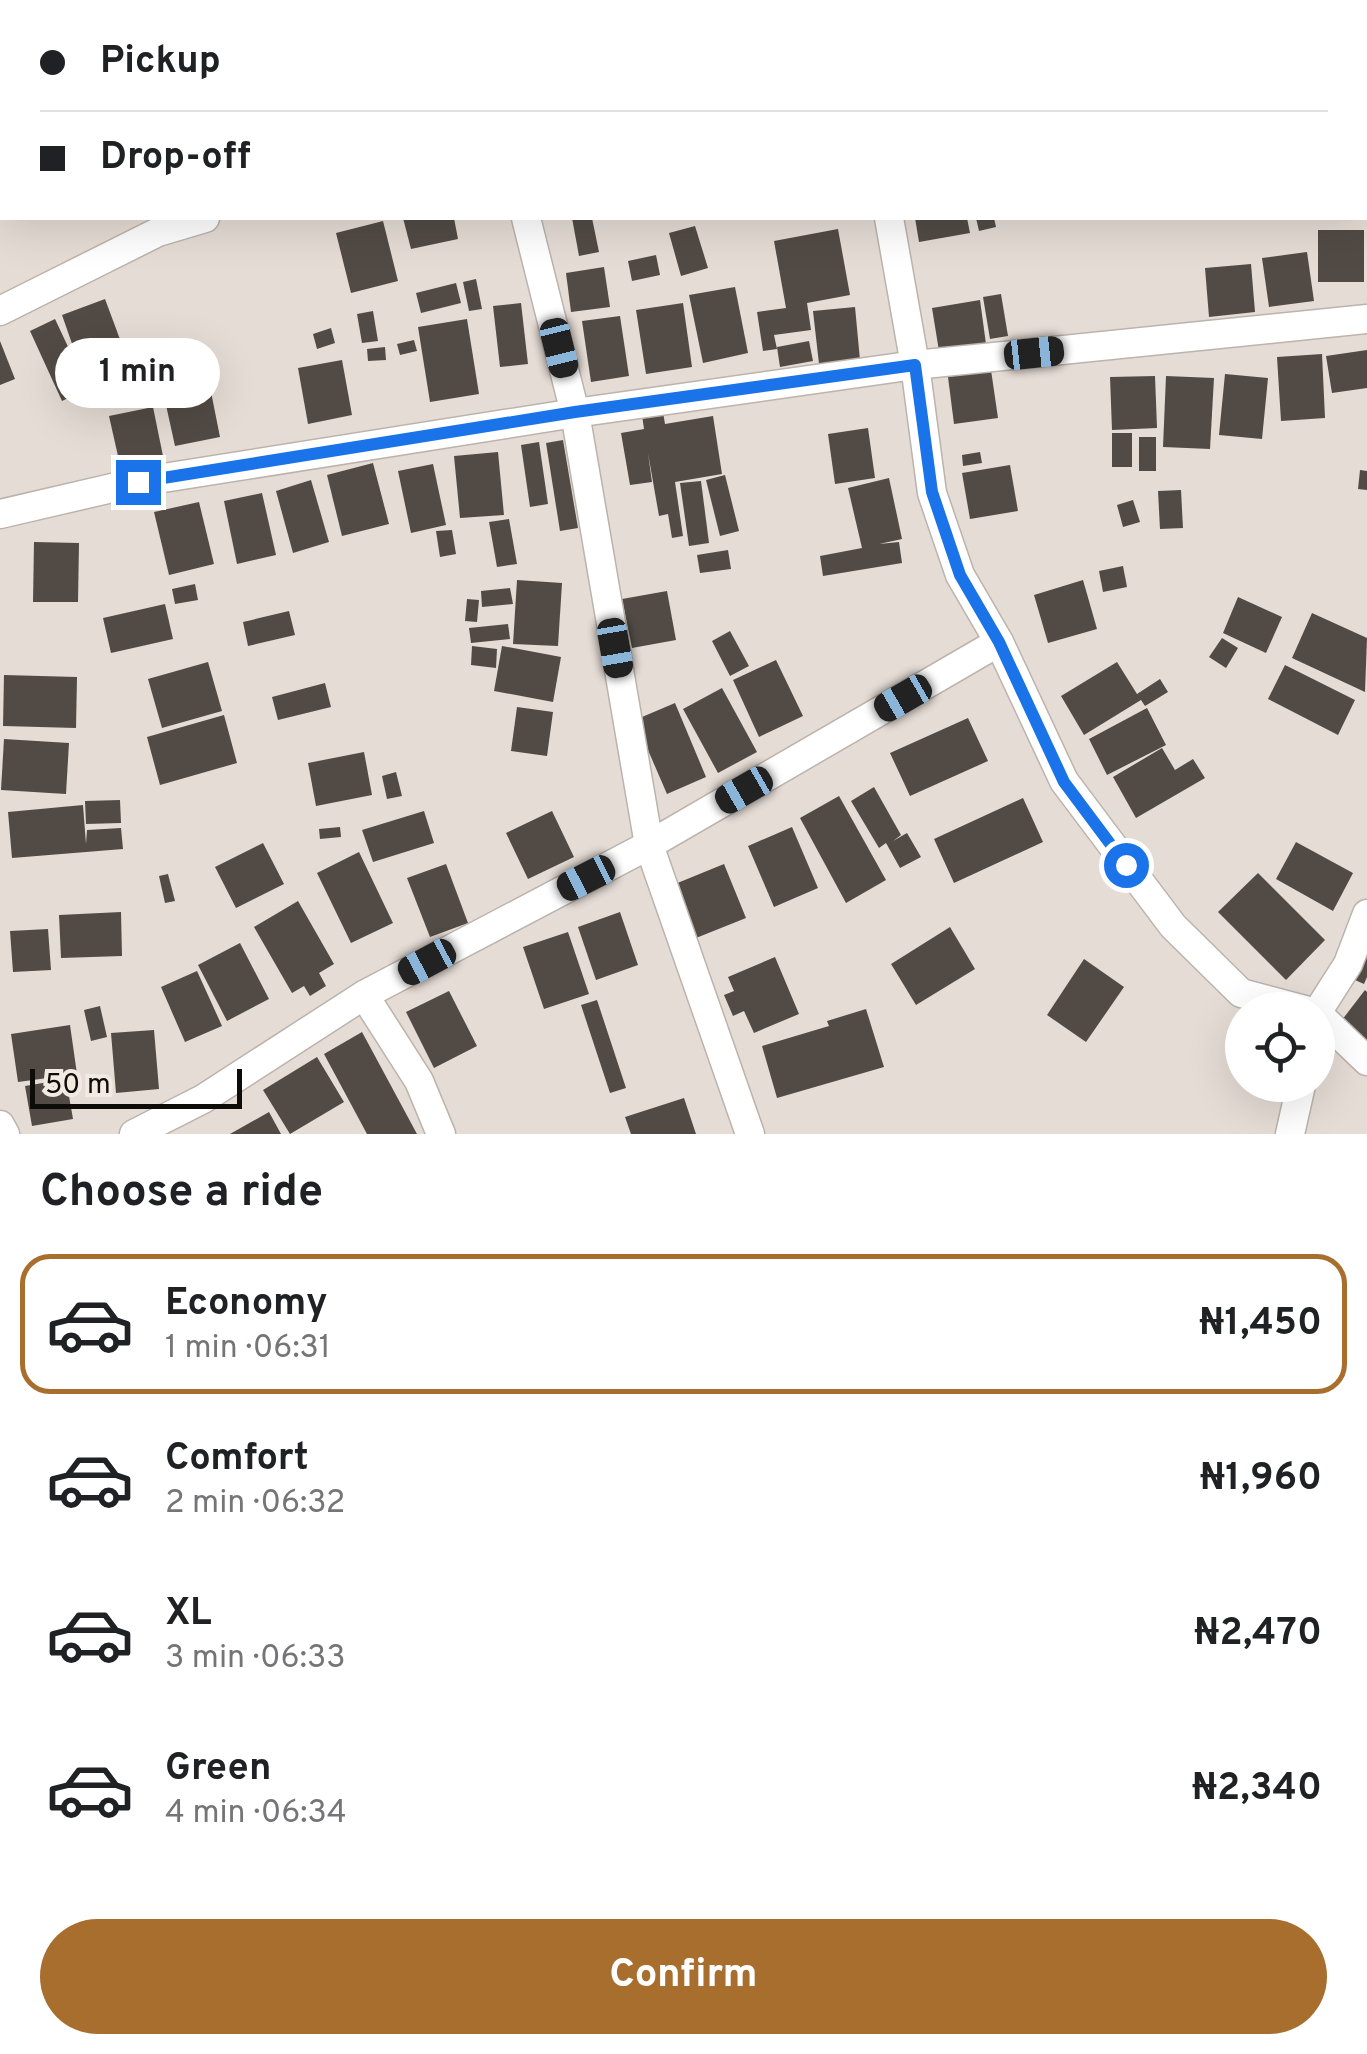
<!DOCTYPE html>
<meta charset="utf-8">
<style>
:root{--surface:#fff;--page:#f6f6f6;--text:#202124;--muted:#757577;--line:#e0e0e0;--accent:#a86e2e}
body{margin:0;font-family:Overpass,sans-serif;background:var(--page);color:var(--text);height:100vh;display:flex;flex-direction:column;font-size:38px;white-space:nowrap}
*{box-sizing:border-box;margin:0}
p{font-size:32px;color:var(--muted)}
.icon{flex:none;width:55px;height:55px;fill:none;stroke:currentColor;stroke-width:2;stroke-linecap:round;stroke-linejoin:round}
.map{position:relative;height:1134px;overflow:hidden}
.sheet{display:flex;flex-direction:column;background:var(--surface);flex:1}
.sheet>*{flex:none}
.guide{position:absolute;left:0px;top:0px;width:1368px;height:220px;box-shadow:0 10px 40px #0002;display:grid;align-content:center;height:220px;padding:0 40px;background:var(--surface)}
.tools{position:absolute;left:1225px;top:992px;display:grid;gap:20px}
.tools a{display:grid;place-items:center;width:110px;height:110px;border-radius:50%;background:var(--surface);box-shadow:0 10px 40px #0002;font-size:50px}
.scale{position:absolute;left:30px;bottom:25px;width:212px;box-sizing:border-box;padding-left:10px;border:5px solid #0e0c09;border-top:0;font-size:28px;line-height:35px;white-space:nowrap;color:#0e0c09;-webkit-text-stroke:8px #f2eae2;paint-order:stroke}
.end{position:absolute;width:45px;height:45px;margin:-22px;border:12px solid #1a73e8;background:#fff;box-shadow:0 0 0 5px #fff}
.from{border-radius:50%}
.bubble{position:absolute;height:70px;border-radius:35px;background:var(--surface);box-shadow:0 10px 40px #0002;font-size:32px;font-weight:700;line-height:70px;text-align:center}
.car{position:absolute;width:30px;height:60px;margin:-30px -15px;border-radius:12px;box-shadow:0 0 8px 2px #0007;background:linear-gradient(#222 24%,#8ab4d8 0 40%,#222 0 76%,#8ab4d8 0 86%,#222 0)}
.guide b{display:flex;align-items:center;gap:35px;height:95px;font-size:38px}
.guide b+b{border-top:2px solid var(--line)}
.guide i{width:25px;height:25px;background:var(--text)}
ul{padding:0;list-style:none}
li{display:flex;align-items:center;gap:30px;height:140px;margin:0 20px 15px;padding:0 20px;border:5px solid transparent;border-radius:30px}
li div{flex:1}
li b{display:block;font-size:38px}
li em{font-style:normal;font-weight:700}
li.current{border-color:var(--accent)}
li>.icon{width:90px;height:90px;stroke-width:1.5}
h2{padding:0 40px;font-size:45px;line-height:120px}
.button{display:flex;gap:20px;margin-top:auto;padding:20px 40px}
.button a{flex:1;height:115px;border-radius:60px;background:var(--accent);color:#fff;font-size:40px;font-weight:700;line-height:115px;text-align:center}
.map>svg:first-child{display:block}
.building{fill:#524b45}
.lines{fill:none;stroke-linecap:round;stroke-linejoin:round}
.minor-casing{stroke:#bcb3ac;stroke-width:31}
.minor{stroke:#fff;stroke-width:28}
.route{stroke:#1a73e8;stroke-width:12}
</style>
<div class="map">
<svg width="1367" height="1134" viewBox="0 0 1367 1134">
<rect width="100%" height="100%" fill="#e5dcd5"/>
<g class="building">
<path d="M403 218H454L458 239 411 249Z"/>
<path d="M572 218H592L599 252 579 256Z"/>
<path d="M915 218H967L970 233 919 242Z"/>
<path d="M976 218H994L996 227 979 231Z"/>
<path d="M383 221 398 281 351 293 336 233Z"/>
<path d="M695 226 708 268 681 276 669 233Z"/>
<path d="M838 229 850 295 807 303 811 330 774 335 777 349 763 351 757 312 786 308 774 241Z"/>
<rect x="1318" y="230" width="46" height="52"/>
<path d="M1307 252 1314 301 1269 307 1262 258Z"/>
<path d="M656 255 660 275 632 281 628 261Z"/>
<path d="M1251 264 1255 312 1209 317 1205 268Z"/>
<path d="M604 267 610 307 571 312 566 273Z"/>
<path d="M476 279 482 309 469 311 463 282Z"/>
<path d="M456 283 461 303 421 313 416 293Z"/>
<path d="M735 287 748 353 703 363 689 295Z"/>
<path d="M1001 294 1008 336 990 339 983 297Z"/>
<path d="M105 299 121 342 77 358 62 315Z"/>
<path d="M980 300 986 344 939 351 932 308Z"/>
<path d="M521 303 528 364 500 367 493 306Z"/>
<path d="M683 303 692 367 646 374 636 310Z"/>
<path d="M855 307 860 360 819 364 813 311Z"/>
<path d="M373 311 378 341 362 343 357 314Z"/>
<path d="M620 316 629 376 591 382 582 321Z"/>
<path d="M55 319 78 368 87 364 97 384 62 401 30 331Z"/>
<path d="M467 319 479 394 430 402 418 327Z"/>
<path d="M331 328 335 343 317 349 313 334Z"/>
<path d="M414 340 417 351 400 355 397 344Z"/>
<path d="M0 341 15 379 0 385Z"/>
<path d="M809 341 813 361 780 367 777 347Z"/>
<path d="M385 347 386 360 368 361 367 349Z"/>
<path d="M1367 350V388L1332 393 1326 356Z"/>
<path d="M1322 354 1325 418 1281 421 1277 357Z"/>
<path d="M342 360 352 415 308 424 298 368Z"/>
<path d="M991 370 998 418 954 424 948 377Z"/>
<path d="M1225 374 1268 378 1262 439 1219 435Z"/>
<path d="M1155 376 1157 428 1112 430 1110 377Z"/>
<path d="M1166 376 1214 378 1210 449 1163 447Z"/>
<path d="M124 386 127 397 112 401 109 390Z"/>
<path d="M210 387 220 437 175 446 164 396Z"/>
<path d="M153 407 163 456 120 465 109 416Z"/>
<path d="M663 412 665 424 713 416 722 474 675 482 683 536 672 538 668 514 659 516 648 453 652 482 630 485 621 433 644 429 642 415Z"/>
<path d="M868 428 875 478 835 484 828 434Z"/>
<rect x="1112" y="433" width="20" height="34"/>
<rect x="1139" y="437" width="17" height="34"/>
<path d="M563 440 578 528 560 531 546 443Z"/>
<path d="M539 442 548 504 530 507 521 445Z"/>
<path d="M498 452 504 515 460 518 454 456Z"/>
<path d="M980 452 982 463 963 466 962 455Z"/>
<path d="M373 463 389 524 342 536 327 475Z"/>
<path d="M433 464 446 525 411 533 398 471Z"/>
<path d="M1010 465 1018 511 970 519 962 473Z"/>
<path d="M1360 470 1367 471V490L1358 489Z"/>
<path d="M725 475 739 531 720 536 706 480Z"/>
<path d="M889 478 902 539 879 544 899 542 902 563 823 576 820 556 862 548 848 488Z"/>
<path d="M311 480 329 542 293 553 276 491Z"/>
<path d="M701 481 709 543 689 546 680 483Z"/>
<path d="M1181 490 1183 528 1160 529 1158 491Z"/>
<path d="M262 493 276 555 237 564 224 501Z"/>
<path d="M1133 500 1140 522 1123 527 1117 505Z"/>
<path d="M199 502 214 564 169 575 154 512Z"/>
<path d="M509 519 517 564 497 567 489 522Z"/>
<path d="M452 530 456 554 440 557 436 531Z"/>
<path d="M34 542 79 543 78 602H33Z"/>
<path d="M728 550 731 569 700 573 697 555Z"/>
<path d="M1123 566 1127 587 1103 592 1099 571Z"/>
<path d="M517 580 562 583 558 646 513 644Z"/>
<path d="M1083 580 1097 629 1048 643 1034 595Z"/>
<path d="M195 584 198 600 175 604 172 589Z"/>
<path d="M510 588 513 604 482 607 481 591Z"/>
<path d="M667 591 676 640 632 648 622 599Z"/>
<path d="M1238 597 1282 617 1266 653 1223 633Z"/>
<path d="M467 599 479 600 477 622 465 621Z"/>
<path d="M165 604 173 639 111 653 103 618Z"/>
<path d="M289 611 295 635 248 646 243 622Z"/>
<path d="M1312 613 1367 638 1365 692 1292 658Z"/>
<path d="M508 624 510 639 471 643 469 628Z"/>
<path d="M730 631 749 666 730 676 712 641Z"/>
<path d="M1222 638 1238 648 1226 668 1209 657Z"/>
<path d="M472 646 497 649 496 668 471 665Z"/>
<path d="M502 646 561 657 553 702 494 691Z"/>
<path d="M776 660 803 716 759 737 733 680Z"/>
<path d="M208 662 222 711 162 728 148 679Z"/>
<path d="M1117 662 1137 694 1160 679 1168 692 1145 706 1141 700 1084 735 1061 696Z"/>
<path d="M1285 665 1355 700 1338 735 1268 699Z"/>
<path d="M4 675 77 677 76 728 3 726Z"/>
<path d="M325 683 331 707 278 720 272 697Z"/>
<path d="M722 688 757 752 718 773 683 709Z"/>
<path d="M675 703 706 777 667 794 635 720Z"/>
<path d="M517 707 553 712 547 756 511 751Z"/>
<path d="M1147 708 1166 745 1107 775 1089 739Z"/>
<path d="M224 715 237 763 160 785 147 737Z"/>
<path d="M968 718 988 761 910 796 890 753Z"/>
<path d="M4 739 69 743 66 794 1 790Z"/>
<path d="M1162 748 1175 770 1193 759 1205 778 1136 818 1113 777Z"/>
<path d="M364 752 372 795 316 806 308 763Z"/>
<path d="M396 772 402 796 387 799 382 776Z"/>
<path d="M874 787 901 835 893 841 907 833 921 857 900 868 886 843 879 848 851 801Z"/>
<path d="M839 796 886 880 846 903 800 818Z"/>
<path d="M1023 798 1043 842 954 883 934 839Z"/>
<path d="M120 800 121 823 86 824 85 801Z"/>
<path d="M83 805 86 844 87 830 121 828 123 849 12 858 8 812Z"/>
<path d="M424 811 434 843 373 862 362 830Z"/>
<path d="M552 811 574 857 528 879 506 833Z"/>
<path d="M340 827 341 837 320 839 319 829Z"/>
<path d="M792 827 818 888 774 907 748 846Z"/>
<path d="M1296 842 1353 873 1333 911 1276 879Z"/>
<path d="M263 843 284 884 236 908 215 867Z"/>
<path d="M359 852 393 923 351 943 317 873Z"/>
<path d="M446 864 468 923 430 937 407 878Z"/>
<path d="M724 864 746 918 696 938 675 884Z"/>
<path d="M1258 873 1325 940 1286 980 1218 912Z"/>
<path d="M168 874 175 901 165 903 159 876Z"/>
<path d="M298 901 334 964 319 973 326 986 310 996 304 986 292 993 254 927Z"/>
<path d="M121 912 122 956 61 958 59 915Z"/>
<path d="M620 912 638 965 596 980 578 927Z"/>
<path d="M950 927 975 969 916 1005 891 964Z"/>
<path d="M48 929 51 970 13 972 10 931Z"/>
<path d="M568 932 589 994 544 1009 523 947Z"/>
<path d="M240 943 269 999 227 1021 198 965Z"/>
<path d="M1367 955V977L1364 984 1355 980Z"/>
<path d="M775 957 799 1014 754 1033 744 1011 733 1016 724 995 734 991 728 977Z"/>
<path d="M1084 959 1124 987 1086 1042 1047 1015Z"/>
<path d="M197 971 222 1026 185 1042 161 987Z"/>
<path d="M1365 990 1367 992V1054L1335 1029Z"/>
<path d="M449 991 477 1046 434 1068 406 1012Z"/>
<path d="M597 1000 626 1088 610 1093 581 1005Z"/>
<path d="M100 1006 107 1037 91 1041 84 1010Z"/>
<path d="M866 1009 884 1067 777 1098 762 1046 829 1026 827 1021Z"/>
<path d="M70 1025 77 1074 18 1082 11 1034Z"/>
<path d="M154 1030 159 1089 116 1093 111 1033Z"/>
<path d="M362 1032 417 1134H367L324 1054Z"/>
<path d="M317 1057 344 1102 290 1134 263 1090Z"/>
<path d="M66 1079 73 1119 32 1126 25 1086Z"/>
<path d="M684 1098 696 1134H631L625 1117Z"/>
<path d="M269 1112 281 1134H230Z"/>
</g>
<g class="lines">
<defs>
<g id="minor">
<path d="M143 0V2"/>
<path d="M499 0V2"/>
<path d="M850 0V2"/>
<path d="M1193 2 1207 0"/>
<path d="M526 218 575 413 649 845 750 1134"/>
<path d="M889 218 915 365 932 493 960 575 999 642 1064 781 1173 926 1241 993 1305 1010"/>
<path d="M0 311 158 232 205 218"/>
<path d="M0 514 138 482 575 413 915 365 1367 319"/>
<path d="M364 995 419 1081 441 1134"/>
<path d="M1318 1011 1348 964 1367 914"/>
<path d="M1318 1014 1367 1061"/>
<path d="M0 1125 5 1134"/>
<path d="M134 1134 203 1099 364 995 649 845 999 642"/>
<path d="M1290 1134 1301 1085"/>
</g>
</defs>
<use href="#minor" class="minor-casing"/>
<use href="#minor" class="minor"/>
</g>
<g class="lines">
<path class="route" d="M138 482 575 412 915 365 932 492 960 575 999 642 1064 782 1126 865"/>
</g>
</svg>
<div class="tools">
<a><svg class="icon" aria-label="locate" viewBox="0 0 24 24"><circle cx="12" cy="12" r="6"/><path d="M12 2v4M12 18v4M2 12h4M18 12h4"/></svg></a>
</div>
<div class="scale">50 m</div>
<i class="end from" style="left:1126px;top:865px"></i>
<i class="end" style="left:138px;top:482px"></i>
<div class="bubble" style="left:55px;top:338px;width:165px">1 min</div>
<i class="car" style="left:559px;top:348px;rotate:166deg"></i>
<i class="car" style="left:1034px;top:353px;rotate:84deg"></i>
<i class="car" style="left:615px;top:648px;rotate:170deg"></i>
<i class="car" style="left:903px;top:698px;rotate:240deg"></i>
<i class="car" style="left:744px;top:790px;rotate:240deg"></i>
<i class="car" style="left:586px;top:878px;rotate:243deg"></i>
<i class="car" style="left:427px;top:962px;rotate:242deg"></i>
<div class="guide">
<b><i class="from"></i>Pickup</b>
<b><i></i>Drop-off</b>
</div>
</div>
<section class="sheet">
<h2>Choose a ride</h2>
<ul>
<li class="current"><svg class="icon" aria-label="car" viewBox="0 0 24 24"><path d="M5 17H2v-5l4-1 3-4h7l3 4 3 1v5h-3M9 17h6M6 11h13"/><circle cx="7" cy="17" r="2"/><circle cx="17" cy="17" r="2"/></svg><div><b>Economy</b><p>1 min · 06:31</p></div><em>₦1,450</em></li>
<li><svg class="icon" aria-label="car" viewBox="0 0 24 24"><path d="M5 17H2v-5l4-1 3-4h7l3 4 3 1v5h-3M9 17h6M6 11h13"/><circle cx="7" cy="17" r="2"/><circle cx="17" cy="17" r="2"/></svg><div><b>Comfort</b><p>2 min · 06:32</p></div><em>₦1,960</em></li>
<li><svg class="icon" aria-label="car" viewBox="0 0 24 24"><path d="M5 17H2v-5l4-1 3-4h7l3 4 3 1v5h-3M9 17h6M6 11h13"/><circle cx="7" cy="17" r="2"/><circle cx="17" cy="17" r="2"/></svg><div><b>XL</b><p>3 min · 06:33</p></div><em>₦2,470</em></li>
<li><svg class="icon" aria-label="car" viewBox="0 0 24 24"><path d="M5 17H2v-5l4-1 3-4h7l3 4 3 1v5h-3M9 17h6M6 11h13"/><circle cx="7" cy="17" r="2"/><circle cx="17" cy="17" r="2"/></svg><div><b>Green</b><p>4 min · 06:34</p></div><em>₦2,340</em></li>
</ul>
<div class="button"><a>Confirm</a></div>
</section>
